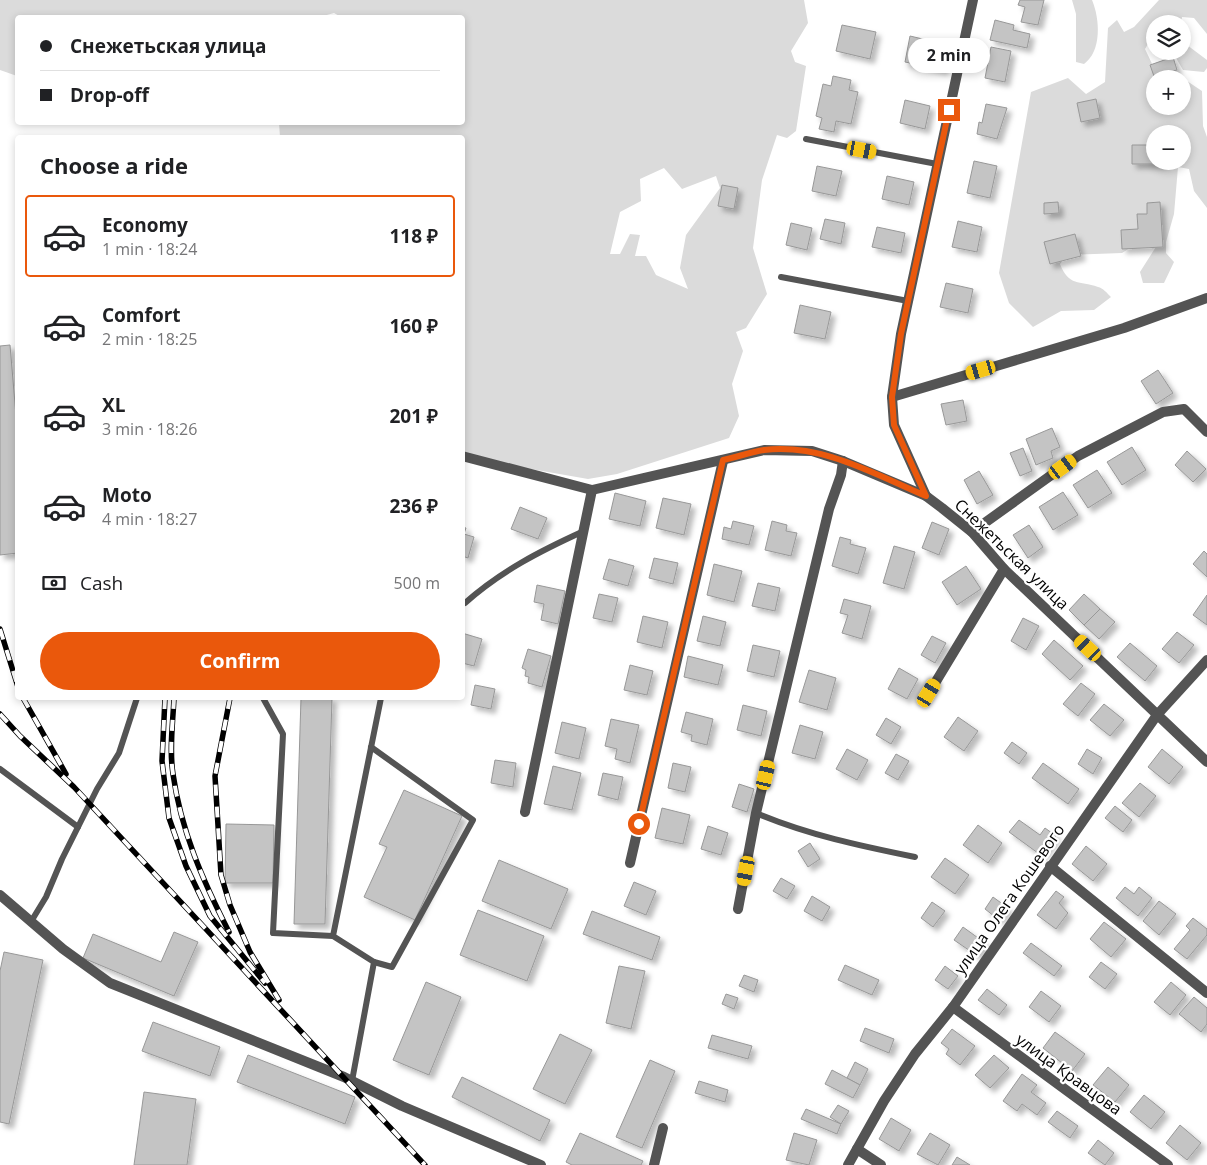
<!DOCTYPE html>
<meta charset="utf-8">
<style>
:root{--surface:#fff;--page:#f2f2f2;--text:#202124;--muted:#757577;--line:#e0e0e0;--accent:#ea580c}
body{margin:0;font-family:"Open Sans",sans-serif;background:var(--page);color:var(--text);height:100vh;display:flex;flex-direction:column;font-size:19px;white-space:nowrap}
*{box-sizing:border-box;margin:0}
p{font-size:16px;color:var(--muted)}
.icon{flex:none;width:28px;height:28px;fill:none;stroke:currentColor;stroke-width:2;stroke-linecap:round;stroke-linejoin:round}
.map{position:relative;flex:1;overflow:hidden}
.drawer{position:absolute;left:15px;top:135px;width:450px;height:565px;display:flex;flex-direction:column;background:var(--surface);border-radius:5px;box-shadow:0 2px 8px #0003}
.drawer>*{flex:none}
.hud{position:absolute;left:15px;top:15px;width:450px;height:110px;border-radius:5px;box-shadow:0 2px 8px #0003;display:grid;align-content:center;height:110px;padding:0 25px;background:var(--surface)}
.buttons{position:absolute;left:1146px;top:15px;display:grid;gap:10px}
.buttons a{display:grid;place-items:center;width:45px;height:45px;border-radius:50%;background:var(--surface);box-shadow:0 2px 8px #0003;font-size:25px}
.end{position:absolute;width:22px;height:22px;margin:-11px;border:6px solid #ea580c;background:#fff;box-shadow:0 0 0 2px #fff}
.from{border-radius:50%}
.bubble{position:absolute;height:35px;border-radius:18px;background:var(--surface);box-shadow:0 2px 8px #0003;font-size:16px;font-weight:700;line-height:35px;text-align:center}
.car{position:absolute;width:15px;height:30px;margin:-15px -8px;border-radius:6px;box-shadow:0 0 4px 1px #0007;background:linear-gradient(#f5c518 24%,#345 0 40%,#f5c518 0 76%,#345 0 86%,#f5c518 0)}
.hud b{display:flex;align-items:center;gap:18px;height:48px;font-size:19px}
.hud b+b{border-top:1px solid var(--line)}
.hud i{width:12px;height:12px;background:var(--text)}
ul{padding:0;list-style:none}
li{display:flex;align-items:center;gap:15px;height:82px;margin:0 10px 8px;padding:0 15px;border:2px solid transparent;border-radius:5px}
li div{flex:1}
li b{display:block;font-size:19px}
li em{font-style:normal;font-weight:700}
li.current{border-color:var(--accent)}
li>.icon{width:45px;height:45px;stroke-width:1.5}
h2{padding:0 25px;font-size:22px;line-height:60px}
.pay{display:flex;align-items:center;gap:12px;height:55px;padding:0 25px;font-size:19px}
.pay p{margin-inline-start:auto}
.primary-button{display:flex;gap:10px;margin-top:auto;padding:10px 25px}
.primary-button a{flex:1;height:58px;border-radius:30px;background:var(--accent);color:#fff;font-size:20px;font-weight:700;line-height:58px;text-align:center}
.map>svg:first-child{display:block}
.green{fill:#dbdbdb;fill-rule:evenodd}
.building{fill:#c4c4c4;stroke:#989898;filter:url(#shadow)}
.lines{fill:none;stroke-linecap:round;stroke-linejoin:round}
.service{stroke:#545454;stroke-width:6}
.minor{stroke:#545454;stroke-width:10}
.tertiary{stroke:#545454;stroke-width:10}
.rail-casing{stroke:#000;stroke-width:5.5}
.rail{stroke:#fff;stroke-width:4;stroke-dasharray:11;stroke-linecap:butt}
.route{stroke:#ea580c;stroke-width:6}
.labels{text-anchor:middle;stroke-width:4.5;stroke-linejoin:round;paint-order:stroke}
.street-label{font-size:16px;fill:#000;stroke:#fff}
</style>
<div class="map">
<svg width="1207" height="1165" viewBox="0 0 1207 1165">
<defs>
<filter id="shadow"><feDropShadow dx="4.5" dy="4.5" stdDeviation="2.5" flood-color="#0004"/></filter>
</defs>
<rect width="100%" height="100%" fill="#fff"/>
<g class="green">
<path d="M0 0H804L808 23 791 51 795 62 806 66 796 131 787 138 777 135 762 180 753 248 767 294 746 328 736 332 743 351 732 384 739 416 729 438 617 474 588 479 463 457 462 138 280 137 279 123 462 122V18H343L334 13 316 18H18L17 76 0 70ZM664 168 682 189 716 176 720 188 686 235 680 268 688 289 656 275 646 256H635L640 235 630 234 620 254H610L620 212 641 201 640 179Z"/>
<path d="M1072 0H1092C1100 19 1102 51 1084 64L1076 62V14Z"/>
<path d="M1159 0H1207V34L1194 18 1182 17 1181 24H1155V39H1151L1145 49 1155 70 1181 77 1202 91 1203 126 1207 137V208L1194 191 1189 169 1178 167 1174 214 1166 242V253L1174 262 1164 283H1143L1140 272 1159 242 1142 240 1122 253 1067 255 1060 264C1069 287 1079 280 1098 287 1103 288 1107 293 1111 297L1094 310 1061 311 1033 327 1009 303 999 273 1031 92 1068 78 1086 94 1105 82 1108 28 1117 20 1124 32 1134 27ZM1155 79H1182V106H1155ZM1155 134H1182V161H1155Z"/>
<path d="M1183 42 1207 60V68L1204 72 1183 70 1172 51H1182Z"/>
</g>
<g class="building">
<path d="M1020 0H1044L1038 25 1021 22 1025 7 1018 5Z"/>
<path d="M995 20 1014 25 1013 30 1030 34 1027 48 990 40Z"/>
<path d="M842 25 876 32 870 59 836 51Z"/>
<path d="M910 36 948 45 943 70 905 62Z"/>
<path d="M991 47 1011 51 1005 82 985 78Z"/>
<path d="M1173 57 1177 70 1169 72 1172 79H1155L1150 65Z"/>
<path d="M833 76 851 80 849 90 858 92 851 124 836 121 834 132 819 129 822 118 816 116 823 84 831 86Z"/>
<path d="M1096 99 1100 118 1081 122 1077 103Z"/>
<path d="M905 100 930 106 925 129 900 123Z"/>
<path d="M986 104 1007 108 997 139 977 134 979 122 982 123Z"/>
<path d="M1132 145H1155V161H1162V164H1132Z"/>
<path d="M974 161 997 166 990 198 967 193Z"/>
<path d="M817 166 842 171 836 196 812 191Z"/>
<path d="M887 176 914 182 909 205 882 199Z"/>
<path d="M722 185 738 188 734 209 718 206Z"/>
<path d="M1058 202 1059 213 1044 214V203Z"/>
<path d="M1160 202 1163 247 1122 249 1121 230 1138 229 1137 214H1147V203Z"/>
<path d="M825 219 845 223 841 244 820 239Z"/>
<path d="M958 221 982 227 977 252 952 247Z"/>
<path d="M791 223 812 228 807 250 786 245Z"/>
<path d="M877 227 905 233 901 253 872 247Z"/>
<path d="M1075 234 1081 256 1050 264 1044 242Z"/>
<path d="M946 283 973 289 968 313 940 307Z"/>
<path d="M800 305 831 312 825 339 794 333Z"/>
<path d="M10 345 18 439V553L0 555V346Z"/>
<path d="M1158 370 1173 393 1156 404 1141 381Z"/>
<path d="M963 400 967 421 946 425 941 404Z"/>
<path d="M1052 428 1060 447 1051 451 1053 458 1036 465 1026 439Z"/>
<path d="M1132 447 1146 470 1122 485 1107 462Z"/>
<path d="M1023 448 1032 471 1020 476 1010 453Z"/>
<path d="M1187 451 1206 469 1193 482 1175 465Z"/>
<path d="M1097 470 1112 493 1088 508 1073 485Z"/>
<path d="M979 471 993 495 977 504 964 480Z"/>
<path d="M1063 492 1078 515 1053 530 1039 507Z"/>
<path d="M615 493 646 501 640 526 609 519Z"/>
<path d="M663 498 691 504 684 535 656 528Z"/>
<path d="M520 507 547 518 538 539 511 529Z"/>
<path d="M733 521 754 526 749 545 722 539 724 527 731 529Z"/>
<path d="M772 521 787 525 786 531 797 533 791 556 765 550Z"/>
<path d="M932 522 949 529 939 555 922 548Z"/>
<path d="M1029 525 1043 547 1028 558 1013 535Z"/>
<path d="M462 527 466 528 464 534 474 537 468 558 462 556Z"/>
<path d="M840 537 851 540 850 544 866 548 858 574 832 566Z"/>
<path d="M894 546 915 552 904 589 883 583Z"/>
<path d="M1204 551 1207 554V577L1193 564Z"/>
<path d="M654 558 678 563 673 584 649 578Z"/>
<path d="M609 559 634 566 628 586 603 579Z"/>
<path d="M714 564 742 571 734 602 707 595Z"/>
<path d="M966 566 981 589 957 605 942 582Z"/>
<path d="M758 583 780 588 775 611 752 606Z"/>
<path d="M537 585 565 591 558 624 541 620 544 604 534 602Z"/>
<path d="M599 594 618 598 612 622 593 618Z"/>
<path d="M1084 594 1100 609 1084 625 1069 610Z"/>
<path d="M1207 595V625L1193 615Z"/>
<path d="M844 599 871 606 862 639 842 633 848 615 840 613Z"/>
<path d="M1100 609 1115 622 1099 639 1084 625Z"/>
<path d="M643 616 668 622 662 648 637 642Z"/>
<path d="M703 616 726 622 720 646 697 641Z"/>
<path d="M1023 618 1039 626 1026 650 1011 641Z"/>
<path d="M1177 632 1194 645 1179 663 1162 649Z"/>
<path d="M462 633 482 639 474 666 462 663Z"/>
<path d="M932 636 946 643 935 663 921 655Z"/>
<path d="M1054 640 1083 666 1070 680 1042 654Z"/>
<path d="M1130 643 1157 666 1145 681 1117 657Z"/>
<path d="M753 645 780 651 774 677 747 671Z"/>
<path d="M528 649 551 656 542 687 528 683 529 677 525 676 526 670 522 668Z"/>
<path d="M688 656 723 665 718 685 684 677Z"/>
<path d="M630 665 653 671 647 695 624 690Z"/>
<path d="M899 668 918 679 907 699 888 689Z"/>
<path d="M809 670 836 678 827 710 799 702Z"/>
<path d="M1081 683 1095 694 1078 716 1063 704Z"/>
<path d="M475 685 495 689 491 709 471 705Z"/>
<path d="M301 698H332L325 924H294Z"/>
<path d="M1104 704 1124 720 1110 736 1090 720Z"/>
<path d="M743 705 767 711 761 736 737 730Z"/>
<path d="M686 712 713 719 707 745 691 741 692 735 681 732Z"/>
<path d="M958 717 978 731 964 751 944 737Z"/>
<path d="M886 718 901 727 891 744 876 735Z"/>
<path d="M611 719 639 725 630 763 615 759 617 749 605 746Z"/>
<path d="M562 722 586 728 579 759 555 753Z"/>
<path d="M800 725 823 732 815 759 792 753Z"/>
<path d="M1012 742 1027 753 1019 764 1004 753Z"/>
<path d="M847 749 868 760 857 780 836 769Z"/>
<path d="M1087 749 1102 758 1093 774 1078 764Z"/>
<path d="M1162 749 1183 767 1169 784 1148 767Z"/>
<path d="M896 754 909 761 898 780 885 773Z"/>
<path d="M495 760 516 763 513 787 491 783Z"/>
<path d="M673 763 691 767 685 792 668 788Z"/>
<path d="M1043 763 1079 789 1068 804 1032 778Z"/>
<path d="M553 766 581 773 572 810 544 804Z"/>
<path d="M603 773 623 777 618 800 598 795Z"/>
<path d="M1140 783 1156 796 1139 817 1122 803Z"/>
<path d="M739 784 754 789 747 812 732 807Z"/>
<path d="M404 790 462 816 415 920 364 897 387 847 379 844Z"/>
<path d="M1115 806 1132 820 1123 832 1105 818Z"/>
<path d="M662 808 690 815 683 844 655 838Z"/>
<path d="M1019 820 1040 835 1045 828 1056 836 1042 856 1009 832Z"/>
<path d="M226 824 274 825 273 883H225Z"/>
<path d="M978 825 1002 843 988 863 963 845Z"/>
<path d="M708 826 728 833 721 855 701 849Z"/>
<path d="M810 843 820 859 808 867 798 851Z"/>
<path d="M1086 846 1107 864 1093 881 1072 864Z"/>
<path d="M945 858 969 875 955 894 931 877Z"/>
<path d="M499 860 568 889 551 929 482 901Z"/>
<path d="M781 878 795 886 787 899 773 891Z"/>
<path d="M634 882 656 891 646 915 624 906Z"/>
<path d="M1125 887 1134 894 1139 887 1152 898 1138 916 1116 898Z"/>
<path d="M1056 891 1064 897 1059 903 1068 913 1056 929 1037 915Z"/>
<path d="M812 896 830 907 822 921 804 911Z"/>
<path d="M993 897 1008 908 999 920 985 909Z"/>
<path d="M1159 901 1176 914 1159 935 1143 921Z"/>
<path d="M932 902 945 911 933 927 921 918Z"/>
<path d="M478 910 544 936 527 981 460 955Z"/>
<path d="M592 911 660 937 652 960 583 934Z"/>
<path d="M1193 918 1207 929V935L1187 959 1174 949 1190 930 1186 926Z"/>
<path d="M1104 922 1126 939 1111 957 1090 939Z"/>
<path d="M963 927 985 943 976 955 954 940Z"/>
<path d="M174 932 198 942 174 996 83 958 93 934 161 962Z"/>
<path d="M1031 943 1062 966 1054 976 1023 953Z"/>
<path d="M4 952 43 960 9 1124 0 1122V971Z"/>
<path d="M1101 962 1117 974 1105 989 1089 977Z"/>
<path d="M845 965 879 980 872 995 838 980Z"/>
<path d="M619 966 645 971 631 1029 606 1023Z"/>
<path d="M945 966 958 976 948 989 935 980Z"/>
<path d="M744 975 758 980 754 992 739 986Z"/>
<path d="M426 982 461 997 429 1075 393 1060Z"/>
<path d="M1171 982 1186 995 1170 1015 1154 1002Z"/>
<path d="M987 989 1007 1005 999 1015 978 1000Z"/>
<path d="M1041 991 1061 1006 1049 1022 1029 1007Z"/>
<path d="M726 994 738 998 734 1009 722 1004Z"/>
<path d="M1194 997 1207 1008V1024L1201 1032 1179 1014Z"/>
<path d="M153 1022 220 1047 210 1076 142 1051Z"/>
<path d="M865 1028 894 1039 889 1053 860 1041Z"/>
<path d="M952 1029 975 1046 960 1065 946 1054 949 1049 941 1043Z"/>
<path d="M1055 1032 1085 1054 1072 1071 1043 1048Z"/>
<path d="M560 1034 592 1050 565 1104 533 1089Z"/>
<path d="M712 1035 752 1046 748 1059 708 1048Z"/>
<path d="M248 1055 355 1097 345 1124 237 1082Z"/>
<path d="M994 1055 1009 1068 990 1088 975 1075Z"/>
<path d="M650 1060 675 1071 642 1148 616 1137Z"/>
<path d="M855 1062 868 1069 860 1085 847 1078Z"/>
<path d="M1108 1067 1129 1085 1115 1102 1093 1085Z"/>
<path d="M832 1070 860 1085 853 1098 825 1084Z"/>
<path d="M1022 1074 1037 1085 1031 1092 1046 1103 1037 1115 1022 1104 1017 1111 1003 1101Z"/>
<path d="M462 1077 550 1120 540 1141 452 1097Z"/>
<path d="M699 1081 728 1090 725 1102 695 1093Z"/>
<path d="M144 1092 196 1099 187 1165H134Z"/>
<path d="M1144 1095 1165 1112 1151 1129 1130 1112Z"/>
<path d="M838 1105 849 1111 841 1124 830 1117Z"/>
<path d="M806 1109 841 1124 837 1134 801 1119Z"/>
<path d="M1057 1111 1078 1126 1070 1138 1048 1122Z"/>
<path d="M891 1118 911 1130 899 1151 879 1139Z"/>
<path d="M1180 1125 1201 1143 1187 1160 1166 1143Z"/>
<path d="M580 1133 643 1161 641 1165H572L566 1162Z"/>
<path d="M794 1133 817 1140 809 1165 786 1160Z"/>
<path d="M930 1133 950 1145 938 1165 917 1154Z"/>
<path d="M1098 1140 1114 1153 1105 1165 1088 1153Z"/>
<path d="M957 1157 970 1165H952Z"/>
</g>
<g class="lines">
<g class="service">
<path d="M806 139 937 164"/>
<path d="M781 277 908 301"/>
<path d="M465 603C501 571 540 551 584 531"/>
<path d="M263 698 283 734 273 933 333 936"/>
<path d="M371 747 473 820 392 967 374 962"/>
<path d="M0 769 78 827"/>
<path d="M756 813C808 835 861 846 915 857"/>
<path d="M32 920 46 897 62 859 97 789 119 753 137 698"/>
<path d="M352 1081 374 962 333 936 381 698"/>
</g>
<g class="minor">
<path d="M892 397 1124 328 1207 298"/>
<path d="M462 456 592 490 764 450 812 451 843 461 926 496 942 508 972 532 1004 569 1207 762"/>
<path d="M926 496 894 425 892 397 901 334 973 0"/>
<path d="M972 532 1078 456 1163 412 1184 409 1207 432"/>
<path d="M929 693 1004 569"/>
<path d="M525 812 592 490"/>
<path d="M630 863 723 461"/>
<path d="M1050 866 1207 993"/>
<path d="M0 895 63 949 110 983 344 1077 402 1106 541 1165"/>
<path d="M738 909 756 813 829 509 841 475 843 461"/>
<path d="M953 1007 1168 1165"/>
<path d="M857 1149 881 1165"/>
<path d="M654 1165 663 1128"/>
</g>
<path class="tertiary" d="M848 1165 884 1101 915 1054 953 1007 1157 715 1207 660"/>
<defs>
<g id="rail">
<path d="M0 629 18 687"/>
<path d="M23 698 66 774"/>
<path d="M165 698 162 761 169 818 186 866 210 916 265 983"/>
<path d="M174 698C173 722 169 749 173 774 181 831 203 881 229 932"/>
<path d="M230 698 215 776 221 875 230 905 250 952 279 1000"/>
<path d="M0 714 20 736 74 787 425 1165"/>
</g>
</defs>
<use href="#rail" class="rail-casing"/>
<use href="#rail" class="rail"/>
</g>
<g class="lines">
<path class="route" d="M639 824 723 460C737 457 751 452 764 450 822 443 874 474 926 496L894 425 892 397 901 334 949 110"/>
</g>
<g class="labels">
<g class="street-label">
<text transform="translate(1012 554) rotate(44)" y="6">Снежетьская улица</text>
<text transform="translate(1009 899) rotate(-55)" y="6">улица Олега Кошевого</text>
<text transform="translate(1069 1074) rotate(36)" y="6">улица Кравцова</text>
</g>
</g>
</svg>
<div class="buttons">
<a><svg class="icon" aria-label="layers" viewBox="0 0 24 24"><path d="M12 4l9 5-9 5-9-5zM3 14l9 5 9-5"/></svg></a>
<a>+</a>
<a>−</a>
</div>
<i class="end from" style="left:639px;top:824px"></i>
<i class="end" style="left:949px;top:110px"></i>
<div class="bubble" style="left:908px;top:38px;width:82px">2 min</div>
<i class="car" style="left:862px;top:150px;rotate:101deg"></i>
<i class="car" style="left:981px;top:370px;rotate:254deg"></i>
<i class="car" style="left:1063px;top:467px;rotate:54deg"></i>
<i class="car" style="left:1088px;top:648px;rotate:313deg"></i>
<i class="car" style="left:929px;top:693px;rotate:31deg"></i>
<i class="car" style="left:766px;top:775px;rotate:13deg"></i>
<i class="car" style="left:746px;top:871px;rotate:191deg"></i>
<div class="hud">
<b><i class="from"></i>Снежетьская улица</b>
<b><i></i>Drop-off</b>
</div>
<section class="drawer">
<h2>Choose a ride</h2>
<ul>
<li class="current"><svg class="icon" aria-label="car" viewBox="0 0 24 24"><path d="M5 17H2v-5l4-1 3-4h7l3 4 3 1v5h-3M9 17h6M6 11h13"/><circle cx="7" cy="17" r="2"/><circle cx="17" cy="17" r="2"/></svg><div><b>Economy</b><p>1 min · 18:24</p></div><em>118 ₽</em></li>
<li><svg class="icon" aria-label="car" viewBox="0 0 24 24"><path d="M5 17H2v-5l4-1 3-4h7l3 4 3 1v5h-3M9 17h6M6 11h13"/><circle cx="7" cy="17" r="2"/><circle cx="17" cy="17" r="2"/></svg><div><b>Comfort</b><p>2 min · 18:25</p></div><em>160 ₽</em></li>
<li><svg class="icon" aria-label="car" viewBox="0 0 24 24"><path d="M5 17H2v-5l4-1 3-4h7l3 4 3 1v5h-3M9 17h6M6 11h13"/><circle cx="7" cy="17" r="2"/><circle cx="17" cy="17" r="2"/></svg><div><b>XL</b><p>3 min · 18:26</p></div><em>201 ₽</em></li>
<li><svg class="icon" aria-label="car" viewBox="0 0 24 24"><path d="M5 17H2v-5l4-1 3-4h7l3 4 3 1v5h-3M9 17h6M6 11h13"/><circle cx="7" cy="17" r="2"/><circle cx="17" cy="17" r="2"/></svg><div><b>Moto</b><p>4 min · 18:27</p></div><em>236 ₽</em></li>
</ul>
<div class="pay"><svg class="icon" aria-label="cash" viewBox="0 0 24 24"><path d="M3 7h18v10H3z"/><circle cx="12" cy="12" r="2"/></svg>Cash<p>500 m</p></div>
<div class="primary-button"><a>Confirm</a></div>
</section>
</div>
